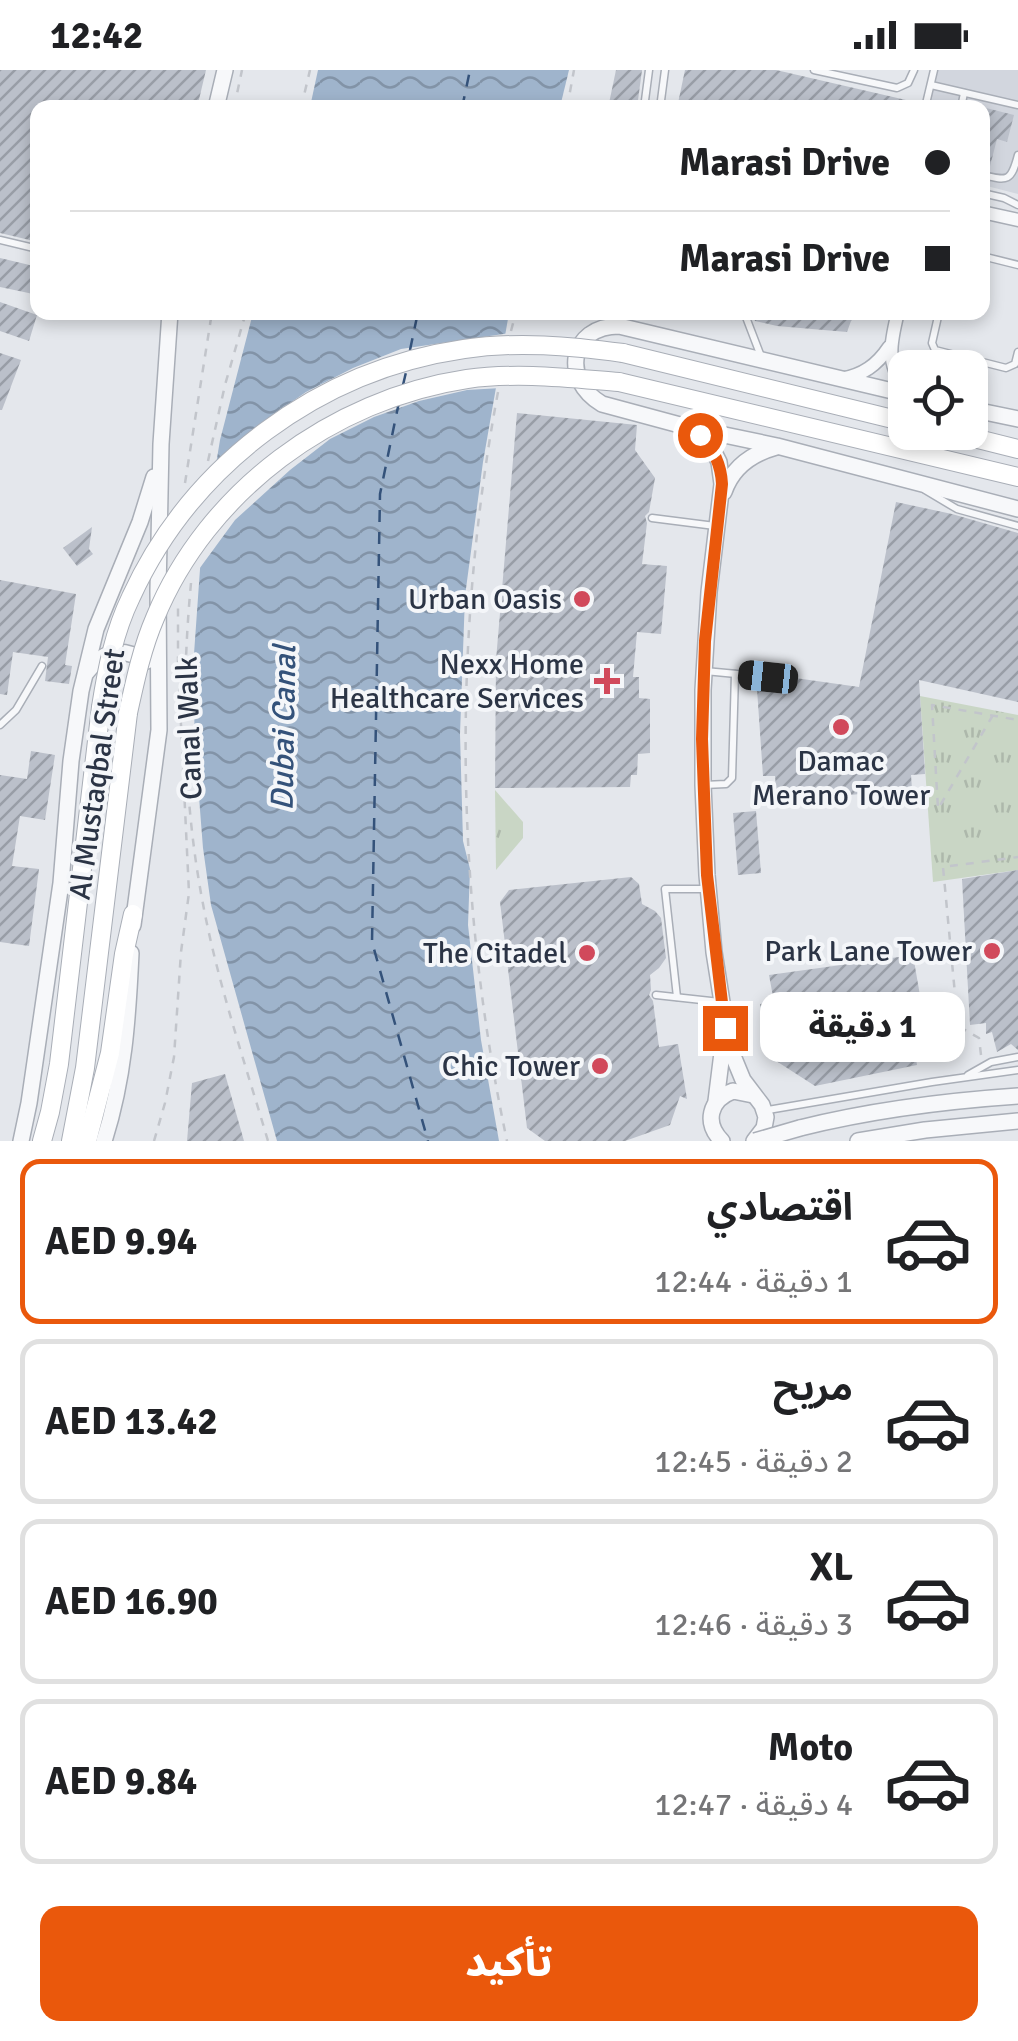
<!DOCTYPE html>
<html lang="ar">
<meta charset="utf-8">
<style>
:root{--surface:#fff;--page:#f6f6f6;--text:#202124;--muted:#757577;--line:#e0e0e0;--accent:#ea580c}
body{margin:0;font-family:Signika,"Noto Sans Arabic",sans-serif;background:var(--page);color:var(--text);direction:rtl;height:100vh;display:flex;flex-direction:column;font-size:38px;white-space:nowrap}
*{box-sizing:border-box;margin:0}
p{font-size:32px;color:var(--muted)}
.icon{flex:none;width:55px;height:55px;fill:none;stroke:currentColor;stroke-width:2;stroke-linecap:round;stroke-linejoin:round}
.map{position:relative;height:1071px;overflow:hidden;direction:ltr}
.side{display:flex;flex-direction:column;background:var(--surface);flex:1}
.side>*{flex:none}
.banner{position:absolute;left:30px;top:30px;width:960px;height:220px;border-radius:20px;box-shadow:0 5px 15px #0003;direction:rtl;display:grid;align-content:center;height:220px;padding:0 40px;background:var(--surface)}
.buttons{position:absolute;left:888px;top:280px;display:grid;gap:20px}
.buttons a{display:grid;place-items:center;width:100px;height:100px;border-radius:20px;background:var(--surface);box-shadow:0 5px 15px #0003;font-size:50px}
.end{position:absolute;width:45px;height:45px;margin:-22px;border:12px solid #ea580c;background:#fff;box-shadow:0 0 0 5px #fff}
.from{border-radius:50%}
.bubble{position:absolute;height:70px;border-radius:20px;background:var(--surface);box-shadow:0 5px 15px #0003;font-size:32px;font-weight:800;line-height:70px;text-align:center;direction:rtl}
.car{position:absolute;width:30px;height:60px;margin:-30px -15px;border-radius:12px;box-shadow:0 0 8px 2px #0007;background:linear-gradient(#222 24%,#8ab4d8 0 40%,#222 0 76%,#8ab4d8 0 86%,#222 0)}
.banner b{display:flex;align-items:center;gap:35px;height:95px;font-size:38px}
.banner b+b{border-top:2px solid var(--line)}
.banner i{width:25px;height:25px;background:var(--text)}
ul{padding:18px 0 0;list-style:none}
li{display:flex;align-items:center;gap:30px;height:165px;margin:0 20px 15px;padding:0 20px;border:5px solid var(--line);border-radius:20px}
li div{flex:1}
li b{display:block;font-size:38px}
li em{font-style:normal;font-weight:800}
li.on{border-color:var(--accent)}
li>.icon{width:90px;height:90px;stroke-width:1.5}
.cta{display:flex;gap:20px;margin-top:auto;padding:20px 40px}
.cta a{flex:1;height:115px;border-radius:20px;background:var(--accent);color:#fff;font-size:40px;font-weight:800;line-height:115px;text-align:center}
.status{display:flex;justify-content:space-between;align-items:center;height:70px;padding:0 50px;background:var(--surface);direction:ltr}
.status svg{height:28px;fill:currentColor}
.map>svg:first-child{display:block}
.built{fill:#d2d6de}
.park{fill:url(#park-tufts)}
.water{fill:url(#water-waves)}
.pier{fill:#e4e7ec}
.lines{fill:none;stroke-linecap:round;stroke-linejoin:round}
.ferry{stroke:#34527a;stroke-width:2.5;stroke-dasharray:12 10;stroke-linecap:butt}
.building{fill:url(#building-hatch)}
.service-casing{stroke:#a9aeb7;stroke-width:9}
.minor-casing{stroke:#a9aeb7;stroke-width:15}
.tertiary-casing{stroke:#a9aeb7;stroke-width:18}
.secondary-casing{stroke:#a9aeb7;stroke-width:20}
.path{stroke:#c2c5cb;stroke-width:2.5;stroke-dasharray:8 8;stroke-linecap:butt}
.service{stroke:#f7f8fa;stroke-width:6}
.minor{stroke:#f7f8fa;stroke-width:12}
.tertiary{stroke:#f7f8fa;stroke-width:15}
.secondary{stroke:#fff;stroke-width:18}
.tertiary-bridge-casing{stroke:#a9aeb7;stroke-width:18;stroke-linecap:butt}
.secondary-bridge-casing{stroke:#a9aeb7;stroke-width:20;stroke-linecap:butt}
.tertiary-bridge{stroke:#f7f8fa;stroke-width:15}
.secondary-bridge{stroke:#fff;stroke-width:18}
.route{stroke:#ea580c;stroke-width:12}
.poi-dot{fill:#d1495b;stroke:#f4f6f9;stroke-width:4}
.labels{text-anchor:middle;stroke-width:8;stroke-linejoin:round;paint-order:stroke}
.poi-label{font-size:30px;fill:#2b3445;stroke:#f4f6f9;text-anchor:end}
.street-label{font-size:30px;fill:#2b3445;stroke:#f4f6f9}
.water-label{font-size:32px;font-style:italic;fill:#34527a;stroke:#f4f6f9}
</style>
<div class="status"><b>12:42</b><svg viewBox="0 0 49 12"><path d="M0 12V9h3v3zM5 12V6h3v6zM10 12V3h3v9zM15 12V0h3v12zM26 1h20v11H26zM47 4h2v5h-2z"/></svg></div>
<div class="map">
<svg width="1018" height="1071" viewBox="0 0 1018 1071">
<defs>
<pattern id="park-tufts" width="24" height="20" patternUnits="userSpaceOnUse" patternTransform="scale(2.5)"><rect width="24" height="20" fill="#c9d6c5"/><path d="M3 7l-1-3M5 7V3M7 7l1-3M15 17l-1-3M17 17v-4M19 17l1-3" fill="none" stroke="#adb8ab"/></pattern>
<pattern id="water-waves" width="16" height="10" patternUnits="userSpaceOnUse" patternTransform="scale(2.5)"><rect width="16" height="10" fill="#9fb4cc"/><path d="M0 5q4-4 8 0t8 0" fill="none" stroke="#8293a7"/></pattern>
<pattern id="building-hatch" width="6" height="6" patternUnits="userSpaceOnUse" patternTransform="scale(2.5)"><rect width="6" height="6" fill="#bbc0ca"/><path d="M-1 1l2-2M0 6l6-6M5 7l2-2" fill="none" stroke="#989da6"/></pattern>
</defs>
<rect width="100%" height="100%" fill="#e4e7ec"/>
<path class="built" d="M934 0H1018V124L983 115 982 38H927Z"/>
<g class="park">
<path d="M920 626 1018 645V800L933 812Z"/>
<path d="M495 720 523 752V768L496 800Z"/>
</g>
<g class="water">
<path d="M318 0H569L560 37H310Z"/>
<path d="M253 243H509L483 392 465 526 460 664 463 771 470 799 468 855 481 970 499 1071H277L211 835 203 778 195 676 193 598 201 485 220 370Z"/>
</g>
<path class="pier" d="M510 263 501 318 467 320 419 331 374 347 330 369 290 400 235 450 194 506 211 396 261 353 306 322 353 298 401 279Z"/>
<g class="lines">
<g class="ferry">
<path d="M462 38 470 0"/>
<path d="M410 280 418 242"/>
<path d="M403 315 407 298"/>
<path d="M399 332 380 424 372 872 428 1071"/>
</g>
</g>
<g class="building">
<path d="M0 0H206L197 38H38V172L0 163Z"/>
<path d="M616 0H642L637 38H608Z"/>
<path d="M685 0H776L919 33 918 38H677Z"/>
<path d="M982 37 1014 45 1007 72 997 69 989 100 982 98Z"/>
<path d="M0 188 38 197V225L0 217Z"/>
<path d="M0 232 37 245 29 271 0 261Z"/>
<path d="M752 242H860L851 251 847 262 777 256 755 251Z"/>
<path d="M0 283 21 290 2 340H0Z"/>
<path d="M517 343 637 355 635 380 655 408 649 442 645 446 647 453 642 494 667 496 661 564 637 562 633 607H639V628L650 629V683L638 684 637 705H631L630 717 495 718 496 590Z"/>
<path d="M896 432 952 444 1018 463V632L919 610 925 704 911 705 912 719 777 732 775 706H763L757 619 770 621V614L774 610V605L859 617Z"/>
<path d="M92 457 89 479 93 484 77 496 63 478Z"/>
<path d="M0 510 76 524 65 595 72 596 69 614 45 611 48 587 13 582 7 625 0 624Z"/>
<path d="M31 681 55 685 45 750 20 746 12 796 39 799 29 876 0 872V705L27 709Z"/>
<path d="M756 741 761 803 738 805 733 743Z"/>
<path d="M1018 800V980L1011 974 997 982 992 962 986 964V953L970 955 962 809Z"/>
<path d="M631 807 639 814 642 834 655 841 661 848 666 888 659 898 650 905 651 920 649 925 653 931 659 977 678 974 687 1029 680 1026 670 1055 625 1071H545L527 1058 500 832 509 820Z"/>
<path d="M913 885 923 943 909 946 917 995 815 1016 770 987 760 934 774 932 769 905Z"/>
<path d="M225 1004 244 1071H187L192 1013Z"/>
</g>
<g class="lines">
<defs>
<g id="service">
<path d="M814 0 897 18 908 13 914 0"/>
<path d="M931 15 1018 35"/>
<path d="M644 38 649 0"/>
<path d="M660 38 665 0"/>
<path d="M925 38 934 0"/>
<path d="M961 38 964 23"/>
<path d="M982 105C1008 111 1011 112 1018 85"/>
<path d="M982 123 1004 128 1018 135"/>
<path d="M0 170 38 179"/>
<path d="M982 186 1018 195"/>
<path d="M744 242 762 289"/>
<path d="M939 242 932 273 935 280 1006 298 1015 294 1018 282"/>
<path d="M925 420 957 439 1018 456"/>
<path d="M652 448 715 456"/>
<path d="M705 601 768 607"/>
<path d="M0 655 16 640 42 596"/>
<path d="M704 715 726 714 732 708 735 604"/>
<path d="M656 925 720 932"/>
<path d="M677 927 665 819H705"/>
<path d="M968 1005 991 992 1018 987"/>
<path d="M768 1040 932 1012 1018 1000"/>
</g>
<g id="minor">
<path d="M982 142 1018 150"/>
<path d="M898 242C891 271 885 293 905 317"/>
<path d="M841 309C863 305 877 295 889 277"/>
</g>
<g id="tertiary">
<path d="M216 38 225 0"/>
<path d="M905 324 619 256C569 256 561 310 602 334L691 358 777 376 1018 439"/>
<path d="M970 339 1018 349"/>
<path d="M694 361 714 382 719 392 722 414 709 522 703 620V715L707 805 714 882 729 976 743 1010 762 1035 766 1047 764 1058 754 1071"/>
<path d="M724 422C732 398 751 384 776 377"/>
<path d="M86 603C105 579 121 577 147 591"/>
<path d="M133 855 159 660 158 521 161 374 170 242"/>
<path d="M716 1031 724 967"/>
<path d="M800 1058C872 1040 944 1031 1018 1026"/>
<path d="M21 1071 29 1033 61 813 71 691 81 621 96 559 140 452 154 407"/>
<path d="M104 1071C124 1009 128 948 131 883"/>
<path d="M722 1071C704 1053 709 1030 733 1021L753 1025"/>
<path d="M858 1071 925 1060 1018 1051"/>
</g>
<g id="secondary">
<path d="M623 283 905 352"/>
<path d="M619 312 1018 407"/>
<path d="M950 362 1018 379"/>
<path d="M42 1071 50 1042 59 994 101 637"/>
<path d="M71 1071 85 998 128 643"/>
<path d="M87 1071 110 983 124 884 133 844"/>
</g>
</defs>
<use href="#service" class="service-casing"/>
<use href="#minor" class="minor-casing"/>
<use href="#tertiary" class="tertiary-casing"/>
<use href="#secondary" class="secondary-casing"/>
<g class="path">
<path d="M234 38 242 0"/>
<path d="M301 38 310 0"/>
<path d="M567 38 574 0"/>
<path d="M511 261 516 242"/>
<path d="M498 322C452 568 455 827 507 1071"/>
<path d="M208 391 225 315 246 242"/>
<path d="M185 413 212 242"/>
<path d="M191 513C181 619 183 730 203 834 218 914 245 993 268 1071"/>
<path d="M993 645 938 739 932 635 1018 650"/>
<path d="M981 985 979 968 958 956 943 797 1018 787"/>
<path d="M154 1071 165 1033 174 987 181 882 189 823 178 592V536"/>
</g>
<use href="#service" class="service"/>
<use href="#minor" class="minor"/>
<use href="#tertiary" class="tertiary"/>
<use href="#secondary" class="secondary"/>
<defs>
<path id="tertiary-bridge" d="M755 1071 800 1058"/>
<g id="secondary-bridge">
<path d="M101 637C107 599 114 562 131 527 192 394 319 300 464 279 518 271 570 276 623 283"/>
<path d="M128 643C135 611 142 578 155 548 207 421 333 329 467 309 518 302 568 308 619 312"/>
</g>
</defs>
<use href="#tertiary-bridge" class="tertiary-bridge-casing"/>
<use href="#secondary-bridge" class="secondary-bridge-casing"/>
<use href="#tertiary-bridge" class="tertiary-bridge"/>
<use href="#secondary-bridge" class="secondary-bridge"/>
</g>
<g class="lines">
<path class="route" d="M700 365C714 379 721 394 722 414L705 571 702 669 707 805 725 958"/>
</g>
<g class="poi-dot">
<circle cx="582" cy="529" r="10"/>
<path d="M602 596h10v10h10v10h-10v10h-10v-10h-10v-10h10z"/>
<circle cx="841" cy="657" r="10"/>
<circle cx="992" cy="881" r="10"/>
<circle cx="587" cy="883" r="10"/>
<circle cx="600" cy="996" r="10"/>
</g>
<g class="labels">
<g class="poi-label">
<text x="562" y="539">Urban Oasis</text>
<text x="584" y="604">Nexx Home<tspan x="584" dy="34">Healthcare Services</tspan></text>
<text x="841" y="701" text-anchor="middle">Damac<tspan x="841" dy="34">Merano Tower</tspan></text>
<text x="972" y="891">Park Lane Tower</text>
<text x="567" y="893">The Citadel</text>
<text x="580" y="1006">Chic Tower</text>
</g>
<g class="street-label">
<text transform="translate(189 658) rotate(-92)" y="10">Canal Walk</text>
<text transform="translate(97 704) rotate(-82)" y="10">Al Mustaqbal Street</text>
</g>
<g class="water-label">
<text transform="translate(283 658) rotate(-89)" y="11">Dubai Canal</text>
</g>
</g>
</svg>
<div class="buttons">
<a><svg class="icon" aria-label="locate" viewBox="0 0 24 24"><circle cx="12" cy="12" r="6"/><path d="M12 2v4M12 18v4M2 12h4M18 12h4"/></svg></a>
</div>
<i class="end from" style="left:700px;top:365px"></i>
<i class="end" style="left:725px;top:958px"></i>
<div class="bubble" style="left:760px;top:922px;width:205px">1 دقيقة</div>
<i class="car" style="left:768px;top:607px;rotate:276deg"></i>
<div class="banner">
<b><i class="from"></i>Marasi Drive</b>
<b><i></i>Marasi Drive</b>
</div>
</div>
<section class="side">
<ul>
<li class="on"><svg class="icon" aria-label="car" viewBox="0 0 24 24"><path d="M5 17H2v-5l4-1 3-4h7l3 4 3 1v5h-3M9 17h6M6 11h13"/><circle cx="7" cy="17" r="2"/><circle cx="17" cy="17" r="2"/></svg><div><b>اقتصادي</b><p>1 دقيقة · 12:44</p></div><em>AED 9.94</em></li>
<li><svg class="icon" aria-label="car" viewBox="0 0 24 24"><path d="M5 17H2v-5l4-1 3-4h7l3 4 3 1v5h-3M9 17h6M6 11h13"/><circle cx="7" cy="17" r="2"/><circle cx="17" cy="17" r="2"/></svg><div><b>مريح</b><p>2 دقيقة · 12:45</p></div><em>AED 13.42</em></li>
<li><svg class="icon" aria-label="car" viewBox="0 0 24 24"><path d="M5 17H2v-5l4-1 3-4h7l3 4 3 1v5h-3M9 17h6M6 11h13"/><circle cx="7" cy="17" r="2"/><circle cx="17" cy="17" r="2"/></svg><div><b>XL</b><p>3 دقيقة · 12:46</p></div><em>AED 16.90</em></li>
<li><svg class="icon" aria-label="car" viewBox="0 0 24 24"><path d="M5 17H2v-5l4-1 3-4h7l3 4 3 1v5h-3M9 17h6M6 11h13"/><circle cx="7" cy="17" r="2"/><circle cx="17" cy="17" r="2"/></svg><div><b>Moto</b><p>4 دقيقة · 12:47</p></div><em>AED 9.84</em></li>
</ul>
<div class="cta"><a>تأكيد</a></div>
</section>
